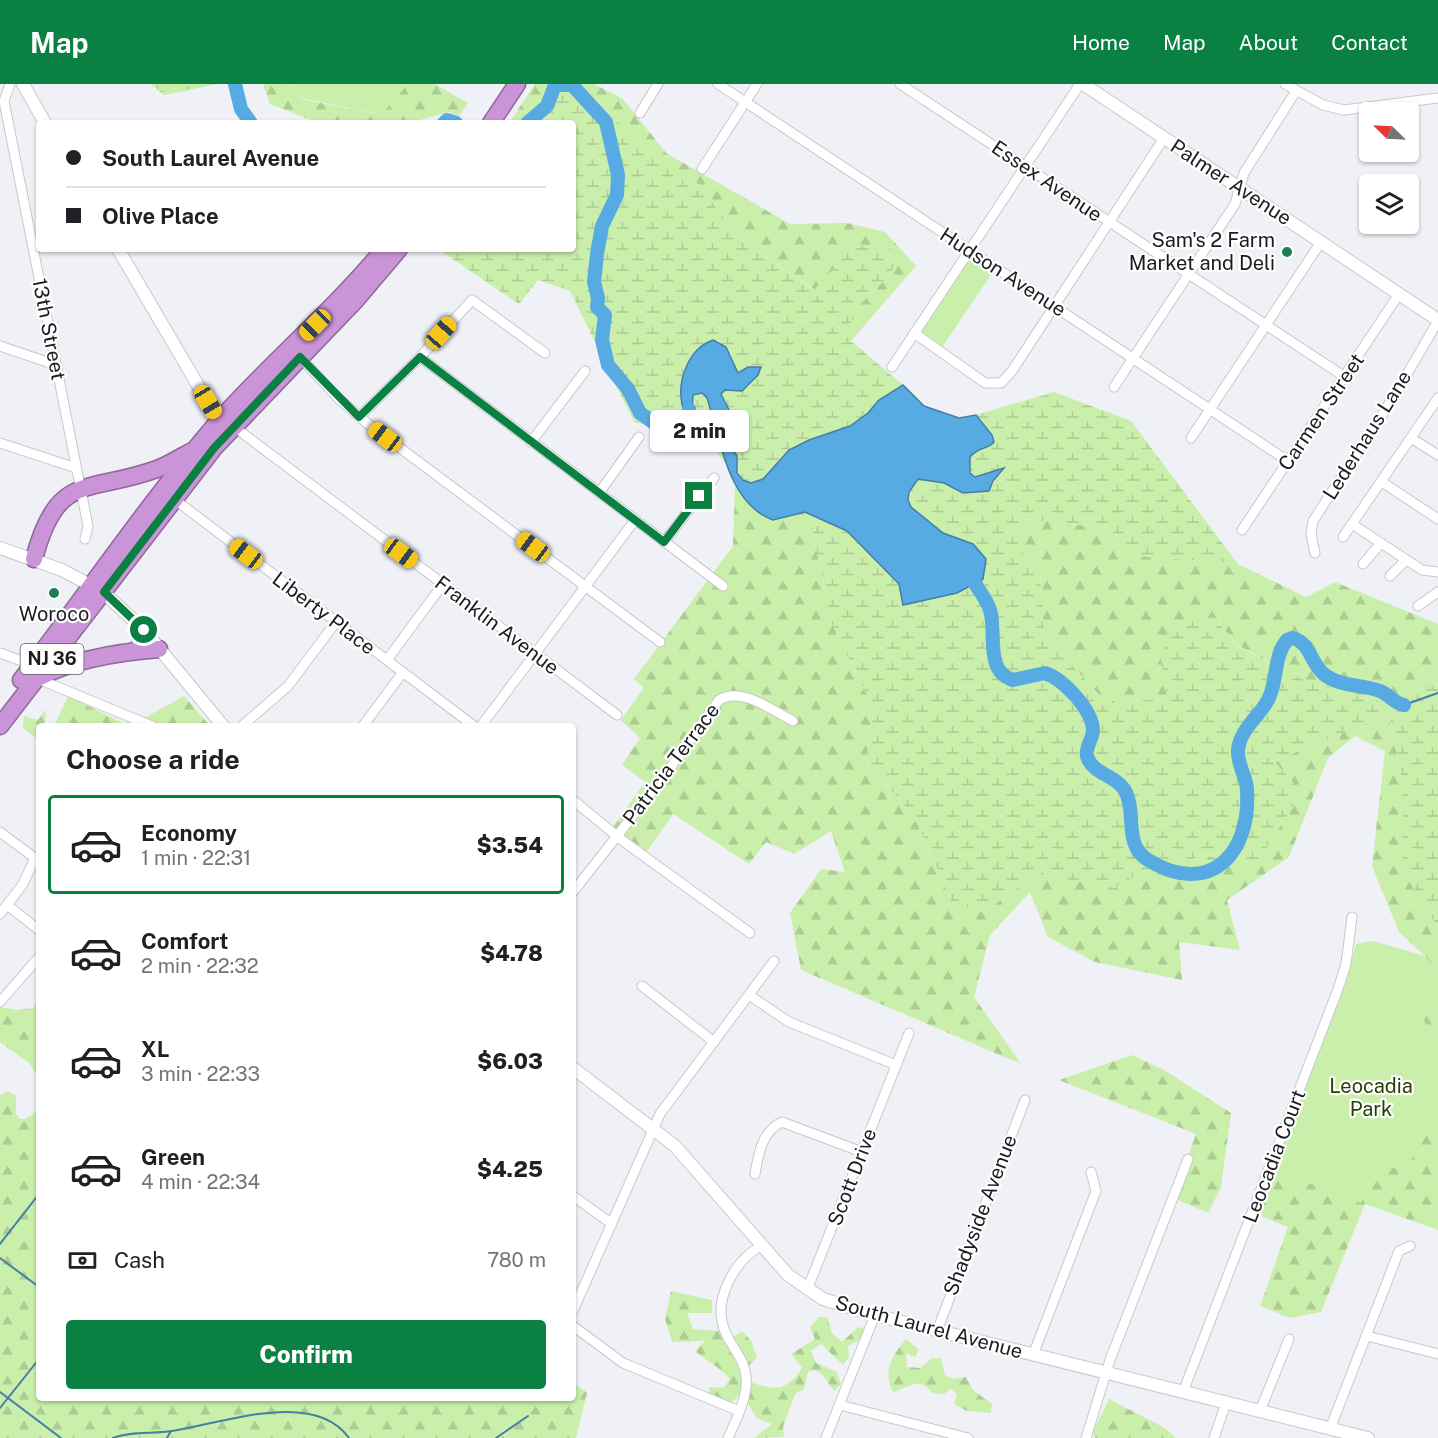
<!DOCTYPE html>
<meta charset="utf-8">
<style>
:root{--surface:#fff;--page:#f2f2f2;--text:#202124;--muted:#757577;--line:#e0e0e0;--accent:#0b8043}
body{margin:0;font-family:"Public Sans",sans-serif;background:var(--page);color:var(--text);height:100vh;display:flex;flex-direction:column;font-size:22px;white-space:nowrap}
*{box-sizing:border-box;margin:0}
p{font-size:20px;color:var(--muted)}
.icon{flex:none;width:33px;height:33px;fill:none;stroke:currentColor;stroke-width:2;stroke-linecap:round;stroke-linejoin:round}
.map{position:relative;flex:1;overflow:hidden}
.drawer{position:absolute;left:36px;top:639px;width:540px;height:678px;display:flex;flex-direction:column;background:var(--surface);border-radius:6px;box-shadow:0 2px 4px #0004}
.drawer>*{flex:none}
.hud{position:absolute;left:36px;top:36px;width:540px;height:132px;border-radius:6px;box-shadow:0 2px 4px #0004;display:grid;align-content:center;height:132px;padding:0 30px;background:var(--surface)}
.needle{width:39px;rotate:294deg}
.tools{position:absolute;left:1359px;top:18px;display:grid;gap:12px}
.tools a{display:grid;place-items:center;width:60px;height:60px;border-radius:6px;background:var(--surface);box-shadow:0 2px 4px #0004;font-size:30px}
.end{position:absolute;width:27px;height:27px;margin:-14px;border:8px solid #0b8043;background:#fff;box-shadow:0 0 0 3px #fff}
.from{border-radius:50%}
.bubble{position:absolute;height:42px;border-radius:6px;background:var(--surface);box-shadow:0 2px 4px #0004;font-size:20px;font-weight:800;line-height:42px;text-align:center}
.car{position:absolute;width:18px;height:36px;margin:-18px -9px;border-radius:8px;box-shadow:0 0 4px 2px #0007;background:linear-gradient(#f5c518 24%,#345 0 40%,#f5c518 0 76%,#345 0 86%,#f5c518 0)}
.hud b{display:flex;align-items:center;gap:21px;height:57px;font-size:22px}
.hud b+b{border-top:2px solid var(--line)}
.hud i{width:15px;height:15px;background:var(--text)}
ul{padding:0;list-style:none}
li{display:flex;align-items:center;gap:18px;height:99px;margin:0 12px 9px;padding:0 18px;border:3px solid transparent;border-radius:6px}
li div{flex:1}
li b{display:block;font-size:22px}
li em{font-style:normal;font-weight:800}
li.selected{border-color:var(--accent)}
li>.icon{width:54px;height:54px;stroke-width:1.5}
h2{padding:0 30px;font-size:27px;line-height:72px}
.pay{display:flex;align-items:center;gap:15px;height:66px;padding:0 30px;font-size:22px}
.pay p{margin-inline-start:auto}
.primary-button{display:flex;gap:12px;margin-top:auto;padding:12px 30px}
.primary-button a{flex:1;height:69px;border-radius:6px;background:var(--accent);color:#fff;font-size:24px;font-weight:800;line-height:69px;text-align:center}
header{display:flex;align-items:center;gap:36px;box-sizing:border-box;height:84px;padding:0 30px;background:var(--accent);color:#fff}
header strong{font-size:28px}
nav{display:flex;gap:33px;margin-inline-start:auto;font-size:21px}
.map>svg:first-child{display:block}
.forest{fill:url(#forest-firs)}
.wetland{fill:url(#wetland-marsh)}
.green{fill:#c9efab}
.water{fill:#57aae2;stroke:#457fa7;stroke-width:1.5}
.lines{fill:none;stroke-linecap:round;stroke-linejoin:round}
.stream{stroke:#457fa7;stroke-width:2}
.river{stroke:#57aae2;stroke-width:14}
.street-casing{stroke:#c7c8cd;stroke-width:11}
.secondary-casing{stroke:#c7c8cd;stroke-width:14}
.highway-casing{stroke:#8e6997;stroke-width:19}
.street{stroke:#fff;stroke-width:9}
.secondary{stroke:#fff;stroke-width:12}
.highway{stroke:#cb93d8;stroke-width:16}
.route{stroke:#0b8043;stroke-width:8}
.poi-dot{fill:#207f56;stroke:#fefeff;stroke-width:2}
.labels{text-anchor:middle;stroke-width:4.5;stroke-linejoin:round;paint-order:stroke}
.shield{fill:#fefeff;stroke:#606062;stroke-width:1.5}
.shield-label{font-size:18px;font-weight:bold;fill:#1c1c1e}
.street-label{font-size:20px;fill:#1c1c1e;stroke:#fefeff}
.poi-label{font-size:20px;fill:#1c1c1e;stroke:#fefeff;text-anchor:end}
.park-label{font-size:20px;fill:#264006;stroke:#fefeff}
</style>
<header>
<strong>Map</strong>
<nav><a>Home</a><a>Map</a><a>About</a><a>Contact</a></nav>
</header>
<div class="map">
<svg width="1438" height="1354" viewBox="0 0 1438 1354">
<defs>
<pattern id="forest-firs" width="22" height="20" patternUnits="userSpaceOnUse" patternTransform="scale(1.5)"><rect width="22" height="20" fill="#c9efab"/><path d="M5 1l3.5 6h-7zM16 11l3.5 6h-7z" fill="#accc93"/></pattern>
<pattern id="wetland-marsh" width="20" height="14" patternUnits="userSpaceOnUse" patternTransform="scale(1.5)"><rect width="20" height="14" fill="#c9efab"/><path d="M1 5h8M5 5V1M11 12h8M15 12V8" fill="none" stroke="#accc93"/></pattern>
</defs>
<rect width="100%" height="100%" fill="#eff1f6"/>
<g class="forest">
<path d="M263 0H291L302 15 380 31 408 0H435L468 19 459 32 449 28 409 39H319L270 20Z"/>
<path d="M535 0H594L623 15 666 69 790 140 847 139 885 148 916 182 851 257 852 228 892 189 855 161 815 206 741 156 698 100 567 4 527 39H509Z"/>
<path d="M735 400 755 427 809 429 831 538 874 625 866 679 914 732 952 819 984 828 1037 790 1115 804 1144 787 1203 772 1257 779 1274 677 1388 630 1403 699V787L1438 844V890L1425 872 1399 848 1372 782 1385 667 1355 652 1328 674 1289 773 1227 816 1240 866 1179 858 1182 896 1095 878 1048 853 1030 808 990 851 974 913 1021 980 801 886 790 829 821 785 845 788 831 747 794 770 766 758 749 780 673 730 645 770 611 745 645 698 622 681 640 654 621 636 644 604 634 595 733 462Z"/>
<path d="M1022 435 1108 444 1141 472 1238 480 1306 513 1335 498 1438 540V599L1435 602 1398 609 1394 623 1307 598 1239 562 1214 534 1161 575 1168 614 1107 620 1044 550 1040 488 1018 463Z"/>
<path d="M68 612 123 639 148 632 184 612 210 642H54Z"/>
<path d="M46 625 45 642H39L38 656 23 644 24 632 38 636Z"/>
<path d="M39 916V994L28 978 0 958V923L18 926 33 924Z"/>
<path d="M1438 928V957L1421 933Z"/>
<path d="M1132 971 1164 986 1231 1029 1221 1103 1208 1129 1173 1114 1196 1050 1059 996Z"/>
<path d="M8 1007 16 1012V1030L19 1035H25L39 1025V1314H573V1298L587 1309 576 1354H0V1011Z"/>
<path d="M1438 1013V1146L1365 1120 1321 1228 1290 1234 1260 1222 1288 1143 1253 1129 1273 1085 1361 1118 1378 1084 1430 1042Z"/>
<path d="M671 1207 712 1216V1229H687L693 1245 719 1247 731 1254 742 1247 751 1257 757 1274 749 1281 737 1280 742 1294C768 1306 786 1311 802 1284L791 1270 815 1255 810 1243 819 1233H827L832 1249 842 1258 858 1243 866 1245 860 1256 848 1262 849 1273 843 1281 821 1260 811 1267 816 1279 837 1288 841 1300 834 1307 822 1290 815 1286 808 1288 804 1305 795 1310 783 1343 784 1353 754 1354 772 1340 757 1334 741 1309 732 1318H722L709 1310V1303L723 1304 730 1295C719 1282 707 1278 695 1267L705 1257 672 1258 665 1235Z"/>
<path d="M906 1255 919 1266 915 1273 906 1269 907 1283 920 1284 932 1274H941L945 1291 953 1295 966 1293 973 1306 992 1320 991 1329 967 1327 954 1320 957 1310 951 1305 944 1310 932 1309C921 1293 909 1302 893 1309 883 1285 891 1274 906 1255Z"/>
<path d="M1109 1315 1165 1344 1176 1354H1095L1093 1348Z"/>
</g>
<g class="wetland">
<path d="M151 0H218L164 11Z"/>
<path d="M567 4 616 37 698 100 741 156 814 206 855 161 895 166 892 189 852 228 851 257 903 301 879 316 868 329 850 342 809 356 771 385 763 395 751 399C733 393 737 375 729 359 731 354 735 351 736 347 739 336 727 323 721 315V310L724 306 748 303 758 291 761 283H748L738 289 731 271 718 257 698 263C677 286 685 314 691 340L693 311 702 309 707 314 728 383 708 356 634 338 570 207 538 196 519 220 438 165H573V39H527Z"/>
<path d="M1054 308 1131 337 1238 480 1141 472 1108 444 1022 435 1018 463 1040 488 1044 550 1107 620 1167 614 1161 575 1174 541 1214 533 1239 563 1308 598 1394 623 1398 609 1435 602 1438 599V844L1403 787V699L1388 630 1274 677 1302 708 1257 779 1203 772 1144 787 1115 804 1037 790 984 828 952 819 914 732 866 679 874 625 831 538 809 429 847 447 899 500 947 452 911 423 908 416 909 408 918 395 944 399 963 409 989 406 1002 385 974 393 968 385C969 370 976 363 991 362L992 351 976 331Z"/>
</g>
<g class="green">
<path d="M291 0H408L381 31 302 14Z"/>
<path d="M970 173 993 188 940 266 916 250Z"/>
<path d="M1373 857 1425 872 1438 890V928L1421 933 1438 957V1013L1430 1042 1407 1083 1378 1085 1361 1119 1273 1085 1346 899 1356 860Z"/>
</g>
<path class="water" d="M713 256 726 263 738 289 748 283H761L758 291 742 307 725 306 721 310 737 342V346L729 359 737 372V389L743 396 751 399 763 395 789 366 809 356 850 342 868 329 879 316 903 301 924 322 959 334 976 331 992 351 994 358C989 365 978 363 970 373V389L975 393 1004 384 993 397 989 407 963 409 944 399 918 395 909 408 908 416 911 423 943 449 973 460 986 475 983 495 957 509 903 521 899 500 847 447 805 428 773 436C728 420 720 355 707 314L702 309 693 311 691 343C688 336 683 328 682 320 677 296 689 264 713 256Z"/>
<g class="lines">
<g class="stream">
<path d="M1404 621 1438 609"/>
<path d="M0 1160 39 1110"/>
<path d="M0 1174 39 1203"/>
<path d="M0 1308 61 1354"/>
<path d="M0 1324 39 1275"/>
<path d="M113 1354C129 1347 154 1350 172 1347 220 1340 314 1304 349 1354"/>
<path d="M167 1354 171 1347"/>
<path d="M496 1354 528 1332"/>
</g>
<g class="river">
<path d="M235 0 241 25 251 39"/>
<path d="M444 39 447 36 456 39"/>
<path d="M527 39 547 22 555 1H572L606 38 618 91 617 111 602 142 597 170 594 198 598 214 597 223 605 231 602 256 608 281 628 305 640 329 657 341 666 342 673 350 689 346 691 343 689 325"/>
<path d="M967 486C973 500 985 511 990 526 997 549 984 587 1013 596L1045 589C1063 595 1092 625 1093 646 1093 655 1085 663 1087 672 1092 690 1115 691 1124 705 1138 728 1122 760 1148 776 1210 814 1251 770 1247 706 1247 693 1237 681 1238 666 1240 645 1259 633 1268 616 1278 597 1273 573 1287 556L1292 554C1311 558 1310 580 1325 591 1341 603 1362 600 1380 607 1389 610 1393 619 1404 621"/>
</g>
<defs>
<g id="street">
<path d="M10 0 4 17 88 442 85 455"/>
<path d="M718 0 1288 377"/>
<path d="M900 0 1345 293"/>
<path d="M1285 0 1323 21 1344 26 1438 14"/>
<path d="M640 29 658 0"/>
<path d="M702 85 757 0"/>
<path d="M914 249 985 299H1001L1012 287 1164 54"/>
<path d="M0 262 56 281"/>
<path d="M300 273 338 314 368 340 660 558"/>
<path d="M420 273 723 502"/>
<path d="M892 283 1080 0"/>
<path d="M1114 303 1235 120 1244 89 1296 7"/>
<path d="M359 333 420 273 472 216 545 269"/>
<path d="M233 342 617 631"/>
<path d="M1191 354 1321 158"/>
<path d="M1411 354 1438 371"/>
<path d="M531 358 585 287"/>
<path d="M0 359 76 384"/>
<path d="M1382 398 1438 435"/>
<path d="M599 409 639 353"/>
<path d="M174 415 474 642"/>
<path d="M1352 440 1422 486 1438 488"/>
<path d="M1242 446 1399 210"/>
<path d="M1343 453 1438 314"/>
<path d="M664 458 714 394"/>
<path d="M1315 469 1311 450 1313 437 1393 314 1438 237"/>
<path d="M1363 480 1381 459"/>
<path d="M1390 492 1406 476"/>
<path d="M1418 522 1438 508"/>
<path d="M0 569 33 581"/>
<path d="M387 576 443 500"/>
<path d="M36 594 152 642"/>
<path d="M242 642 288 602 336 538"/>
<path d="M363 642 403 588"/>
<path d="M481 642 635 436"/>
<path d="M573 716 623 757 750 849"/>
<path d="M0 748 39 777"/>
<path d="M573 808 668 687 719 616C742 602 773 627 793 637"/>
<path d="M7 821 39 846"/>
<path d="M0 830 23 800 35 774"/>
<path d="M642 902 714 958"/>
<path d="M749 911 789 938 896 981"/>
<path d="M0 918 39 873"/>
<path d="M755 1090C758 1071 762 1047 782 1038L862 1068"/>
<path d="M573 1112 612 1140"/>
<path d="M807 1206 909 949"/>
<path d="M573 1227 660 1030 774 877"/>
<path d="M573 1242 623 1279 739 1327"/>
<path d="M937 1247 1025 1016"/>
<path d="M1367 1252 1438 1270"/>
<path d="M1033 1271 1096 1107 1091 1088"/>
<path d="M1183 1308 1338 905 1346 880 1352 833"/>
<path d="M840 1321 968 1354"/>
<path d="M1260 1327 1289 1255"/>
<path d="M1330 1345 1399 1167 1410 1162"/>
<path d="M728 1354C737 1334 748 1313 746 1292 744 1273 730 1262 724 1245 713 1215 735 1176 761 1162"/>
<path d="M826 1354 875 1231"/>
<path d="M1086 1354 1110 1276 1188 1075"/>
<path d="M1214 1354 1226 1319"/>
</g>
<g id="secondary">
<path d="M23 0 45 39"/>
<path d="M1083 0 1438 236"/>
<path d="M118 165 219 337"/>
<path d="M0 464 62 486 103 508 144 546 223 642"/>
<path d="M573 984 675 1062 788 1191 823 1215 875 1231 1368 1354"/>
</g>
<g id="highway">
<path d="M491 39 517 0"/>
<path d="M34 475C57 387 88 410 157 385 168 381 179 374 190 368"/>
<path d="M136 567 143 557 144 546"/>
<path d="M40 593C75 575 120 568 159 565"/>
<path d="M21 596C86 511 147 421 217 339 270 279 333 227 384 165"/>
<path d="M0 642 214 364 354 218 399 165"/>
</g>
</defs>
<use href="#street" class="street-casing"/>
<use href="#secondary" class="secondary-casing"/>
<use href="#highway" class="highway-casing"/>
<use href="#street" class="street"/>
<use href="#secondary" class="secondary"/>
<use href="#highway" class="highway"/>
</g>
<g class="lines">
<path class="route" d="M144 546 104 508 214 364 300 273 359 333 420 273 664 458 699 412"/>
</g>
<g class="poi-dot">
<circle cx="1287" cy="168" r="6"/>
<circle cx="54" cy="509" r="6"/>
</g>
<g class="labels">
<rect class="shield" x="20.5" y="560" width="63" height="30" rx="4.5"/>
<g class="shield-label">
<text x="52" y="581">NJ 36</text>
</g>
<g class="street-label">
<text transform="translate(1047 97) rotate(34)" y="7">Essex Avenue</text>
<text transform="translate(1231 98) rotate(33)" y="7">Palmer Avenue</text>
<text transform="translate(1003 188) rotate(33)" y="7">Hudson Avenue</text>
<text transform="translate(49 245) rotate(79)" y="7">13th Street</text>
<text transform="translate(1321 328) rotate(-56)" y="7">Carmen Street</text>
<text transform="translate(1367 351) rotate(-58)" y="7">Lederhaus Lane</text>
<text transform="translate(324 529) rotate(37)" y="7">Liberty Place</text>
<text transform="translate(497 541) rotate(37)" y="7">Franklin Avenue</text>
<text transform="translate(671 680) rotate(-53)" y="7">Patricia Terrace</text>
<text transform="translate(1274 1072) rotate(-69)" y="7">Leocadia Court</text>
<text transform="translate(852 1093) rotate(-69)" y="7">Scott Drive</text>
<text transform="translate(980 1131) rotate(-69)" y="7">Shadyside Avenue</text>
<text transform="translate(929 1243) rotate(15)" y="7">South Laurel Avenue</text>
</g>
<g class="poi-label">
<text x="1275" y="163">Sam's 2 Farm<tspan x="1275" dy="23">Market and Deli</tspan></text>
<text x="54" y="537" text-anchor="middle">Woroco</text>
</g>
<g class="park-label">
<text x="1371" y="1009">Leocadia<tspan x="1371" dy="23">Park</tspan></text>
</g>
</g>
</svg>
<div class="tools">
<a><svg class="needle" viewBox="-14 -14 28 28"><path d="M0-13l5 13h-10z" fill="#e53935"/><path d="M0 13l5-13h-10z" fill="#757577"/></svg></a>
<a><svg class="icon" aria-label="layers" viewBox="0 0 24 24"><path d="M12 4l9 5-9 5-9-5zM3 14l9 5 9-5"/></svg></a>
</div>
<i class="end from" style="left:144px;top:546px"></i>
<i class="end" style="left:699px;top:412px"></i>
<div class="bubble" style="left:650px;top:326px;width:99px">2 min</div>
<i class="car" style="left:315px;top:241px;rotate:225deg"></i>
<i class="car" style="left:441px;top:249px;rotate:41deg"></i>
<i class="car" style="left:208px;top:318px;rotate:149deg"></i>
<i class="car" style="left:385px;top:353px;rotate:307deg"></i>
<i class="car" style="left:533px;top:463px;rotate:307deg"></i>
<i class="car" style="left:401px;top:469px;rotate:126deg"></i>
<i class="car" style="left:246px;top:470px;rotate:307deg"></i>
<div class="hud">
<b><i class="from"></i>South Laurel Avenue</b>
<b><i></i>Olive Place</b>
</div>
<section class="drawer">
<h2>Choose a ride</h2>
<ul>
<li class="selected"><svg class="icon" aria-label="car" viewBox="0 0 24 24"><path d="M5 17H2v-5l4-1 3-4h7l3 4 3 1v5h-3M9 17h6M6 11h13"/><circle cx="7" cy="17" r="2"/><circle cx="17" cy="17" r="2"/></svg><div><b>Economy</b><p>1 min · 22:31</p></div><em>$3.54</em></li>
<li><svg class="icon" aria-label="car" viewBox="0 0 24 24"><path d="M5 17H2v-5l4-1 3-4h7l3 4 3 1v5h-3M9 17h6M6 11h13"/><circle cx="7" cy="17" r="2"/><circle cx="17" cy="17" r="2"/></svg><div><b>Comfort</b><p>2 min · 22:32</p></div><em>$4.78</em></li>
<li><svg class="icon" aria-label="car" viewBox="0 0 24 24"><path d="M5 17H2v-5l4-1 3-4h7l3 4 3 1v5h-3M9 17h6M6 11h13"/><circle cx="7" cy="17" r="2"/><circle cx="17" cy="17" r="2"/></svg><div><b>XL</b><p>3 min · 22:33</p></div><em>$6.03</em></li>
<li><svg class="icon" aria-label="car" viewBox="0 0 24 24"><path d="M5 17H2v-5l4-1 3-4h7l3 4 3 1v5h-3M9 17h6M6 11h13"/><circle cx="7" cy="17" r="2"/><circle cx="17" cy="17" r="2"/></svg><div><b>Green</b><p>4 min · 22:34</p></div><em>$4.25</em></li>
</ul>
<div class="pay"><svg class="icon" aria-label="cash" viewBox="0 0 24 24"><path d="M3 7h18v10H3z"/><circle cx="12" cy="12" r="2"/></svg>Cash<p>780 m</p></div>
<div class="primary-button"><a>Confirm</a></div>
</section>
</div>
